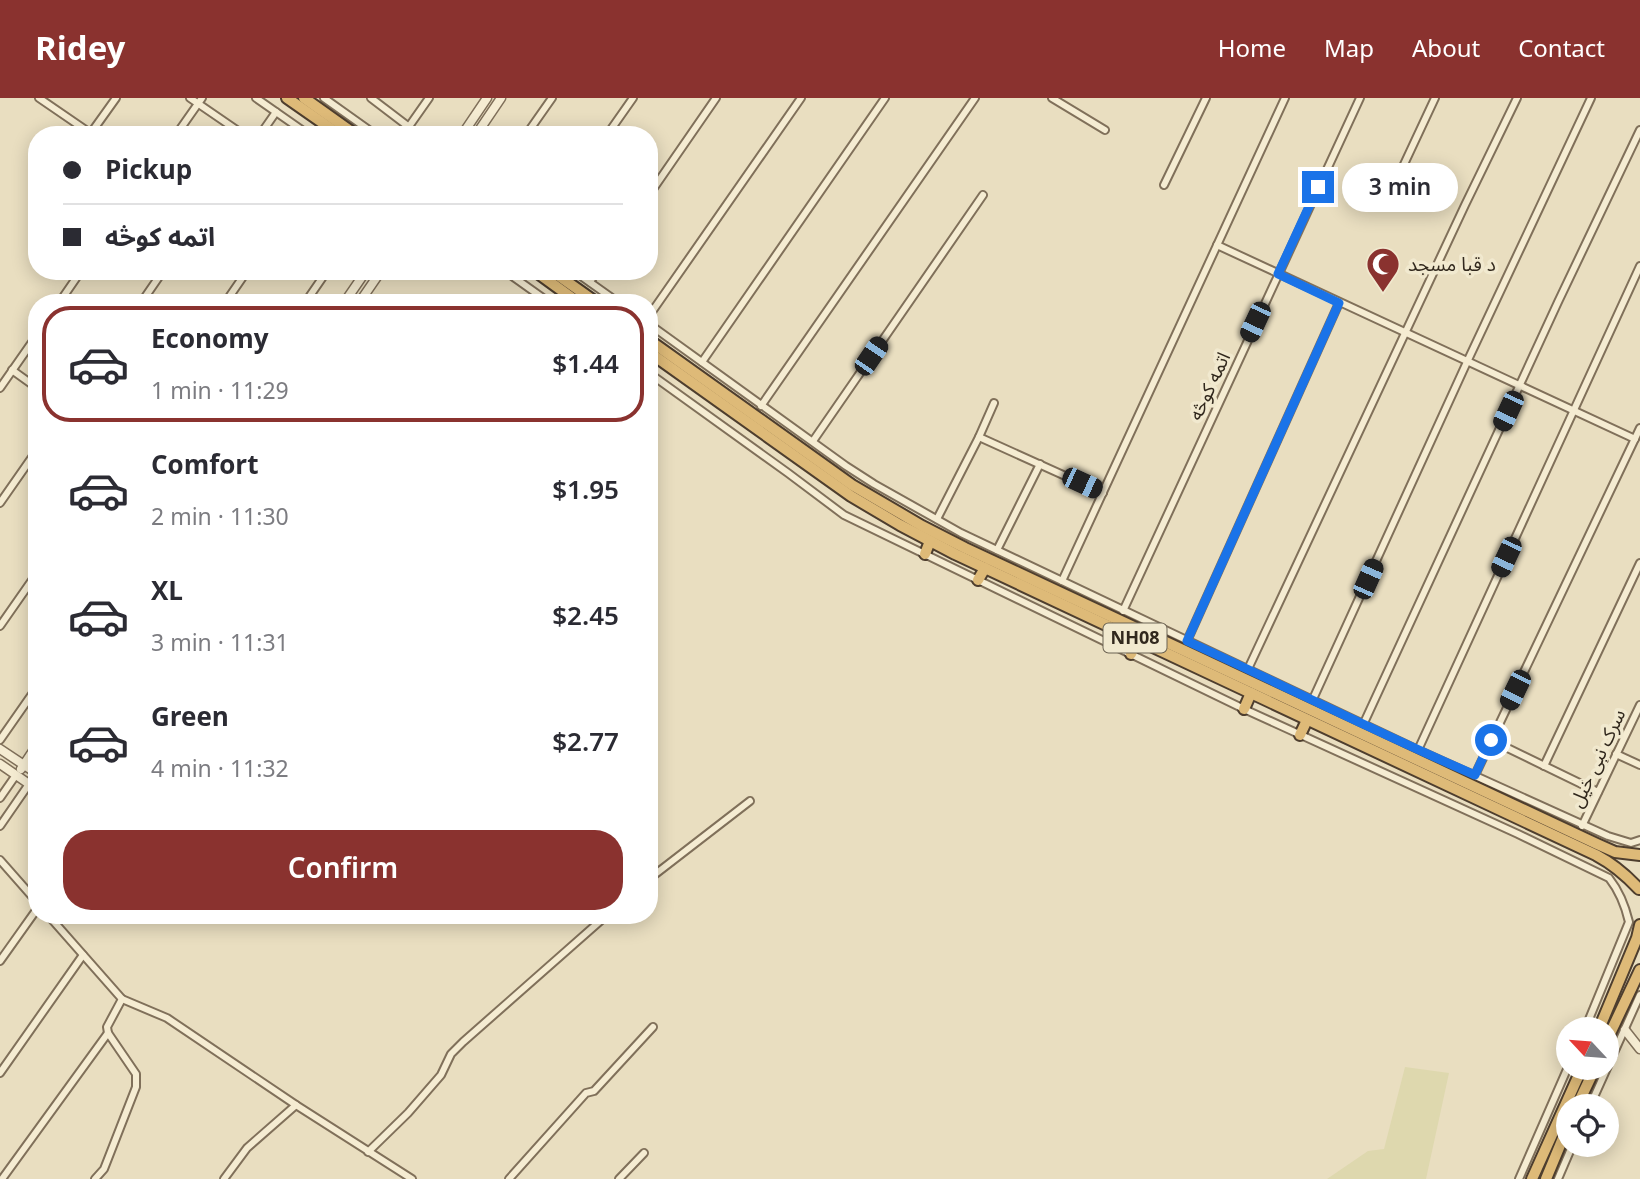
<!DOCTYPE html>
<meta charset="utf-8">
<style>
:root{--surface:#fff;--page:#f7f7f7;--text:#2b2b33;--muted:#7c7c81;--line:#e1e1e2;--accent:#8a322f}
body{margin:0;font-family:Georgia,"Noto Sans Arabic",serif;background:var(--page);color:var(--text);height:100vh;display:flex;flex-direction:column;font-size:26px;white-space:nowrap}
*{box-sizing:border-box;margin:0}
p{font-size:23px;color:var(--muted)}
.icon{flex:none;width:38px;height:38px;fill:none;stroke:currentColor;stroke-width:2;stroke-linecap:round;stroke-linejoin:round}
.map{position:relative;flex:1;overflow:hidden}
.side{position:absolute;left:28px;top:196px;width:630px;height:630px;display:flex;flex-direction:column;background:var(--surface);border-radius:28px;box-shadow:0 4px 18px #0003}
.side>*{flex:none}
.banner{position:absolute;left:28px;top:28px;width:630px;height:154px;border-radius:28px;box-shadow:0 4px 18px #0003;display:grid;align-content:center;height:154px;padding:0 35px;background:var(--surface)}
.needle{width:46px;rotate:296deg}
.buttons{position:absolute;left:1556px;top:919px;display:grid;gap:14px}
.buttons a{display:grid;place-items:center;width:63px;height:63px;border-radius:50%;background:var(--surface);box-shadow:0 4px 18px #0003;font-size:35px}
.end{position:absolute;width:32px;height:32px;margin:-16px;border:9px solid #1a73e8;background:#fff;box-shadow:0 0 0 4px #fff}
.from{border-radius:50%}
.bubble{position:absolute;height:49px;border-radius:24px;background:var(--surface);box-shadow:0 4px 18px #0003;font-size:23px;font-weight:600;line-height:49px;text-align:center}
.car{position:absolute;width:21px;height:42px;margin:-21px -10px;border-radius:9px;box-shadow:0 0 5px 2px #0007;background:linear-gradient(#222 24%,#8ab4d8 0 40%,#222 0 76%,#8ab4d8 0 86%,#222 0)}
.banner b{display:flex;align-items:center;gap:24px;height:66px;font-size:26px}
.banner b+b{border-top:2px solid var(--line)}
.banner i{width:18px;height:18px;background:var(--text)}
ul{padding:12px 0 0;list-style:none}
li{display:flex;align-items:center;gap:21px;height:116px;margin:0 14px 10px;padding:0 21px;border:4px solid transparent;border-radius:28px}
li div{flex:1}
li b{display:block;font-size:26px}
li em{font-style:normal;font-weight:600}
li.selected{border-color:var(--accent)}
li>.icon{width:63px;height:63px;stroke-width:1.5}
.primary-button{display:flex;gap:14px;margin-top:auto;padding:14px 35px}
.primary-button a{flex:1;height:80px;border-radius:28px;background:var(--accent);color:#fff;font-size:28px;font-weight:600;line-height:80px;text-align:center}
header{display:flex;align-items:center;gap:42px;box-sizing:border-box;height:98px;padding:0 35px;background:var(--accent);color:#fff}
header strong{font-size:33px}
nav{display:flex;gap:38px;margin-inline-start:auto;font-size:24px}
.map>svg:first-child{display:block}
.farmland{fill:#ded8ae}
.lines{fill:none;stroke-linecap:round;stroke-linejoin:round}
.minor-casing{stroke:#80705a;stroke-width:10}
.tertiary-casing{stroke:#80705a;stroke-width:11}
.trunk-casing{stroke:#4e3e2e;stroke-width:14}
.minor{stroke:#f5ecd2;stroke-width:6}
.tertiary{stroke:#f5ecd2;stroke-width:8}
.trunk{stroke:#deba78;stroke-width:10}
.route{stroke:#1a73e8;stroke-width:9}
.labels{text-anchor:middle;stroke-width:7;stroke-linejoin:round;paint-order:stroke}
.shield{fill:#f1e9cf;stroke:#6b6252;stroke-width:2}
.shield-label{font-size:18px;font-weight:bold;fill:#31281d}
.poi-label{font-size:19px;fill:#31281d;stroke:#f1e9cf;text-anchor:start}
.street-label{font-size:19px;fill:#31281d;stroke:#f1e9cf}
</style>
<header>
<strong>Ridey</strong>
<nav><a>Home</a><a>Map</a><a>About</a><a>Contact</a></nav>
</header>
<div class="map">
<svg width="1640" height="1081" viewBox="0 0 1640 1081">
<rect width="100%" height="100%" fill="#e9dec0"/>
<path class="farmland" d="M1405 969 1449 975 1426 1081H1327L1368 1053 1384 1051Z"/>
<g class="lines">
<defs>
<g id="minor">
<path d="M39 0 93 37"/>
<path d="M190 0 244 37"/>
<path d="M256 0 309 37"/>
<path d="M324 0 376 37"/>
<path d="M371 0 409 29"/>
<path d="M1052 0 1105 32"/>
<path d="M91 35 116 0"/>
<path d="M176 37 202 0"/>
<path d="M260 37 276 14"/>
<path d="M403 37 429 0"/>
<path d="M526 37 552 0"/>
<path d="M607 37 633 0"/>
<path d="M1399 77 1435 0"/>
<path d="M1164 87 1206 0"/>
<path d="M649 97 716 0"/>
<path d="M1217 147 1635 341"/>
<path d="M505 173 550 205"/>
<path d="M574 173 619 205"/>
<path d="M590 184 597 173"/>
<path d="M59 205 81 173"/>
<path d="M141 205 163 173"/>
<path d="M225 205 247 173"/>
<path d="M305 205 327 173"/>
<path d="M649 218 801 0"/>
<path d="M649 226 846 368 874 386 961 435 1418 652 1608 738 1631 745 1640 742"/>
<path d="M702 264 885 0"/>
<path d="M12 272 37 290"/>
<path d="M649 275 788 375 844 417 1244 611 1518 736 1609 780C1620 794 1625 807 1629 824L1585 931"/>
<path d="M0 290 37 237"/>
<path d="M761 308 975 0"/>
<path d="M979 339 1103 395"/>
<path d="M813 343 983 97"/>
<path d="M0 405 37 352"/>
<path d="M937 421 979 339 994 305"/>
<path d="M997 452 1040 366"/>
<path d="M1062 483 1285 0"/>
<path d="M1123 513 1360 0"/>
<path d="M0 528 37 475"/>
<path d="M1187 543 1339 205"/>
<path d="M1248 571 1465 107 1517 0"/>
<path d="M1313 601 1467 264 1591 0"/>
<path d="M1363 627 1558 204 1640 32"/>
<path d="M0 642 37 589"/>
<path d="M1491 642 1598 694"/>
<path d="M1418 652 1640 168"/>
<path d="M1616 656 1640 667"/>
<path d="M1544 668 1640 465"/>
<path d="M1475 677 1640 330"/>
<path d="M0 700 16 677"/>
<path d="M0 728 29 686"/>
<path d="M1582 728 1640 607"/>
<path d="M0 762 37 804"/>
<path d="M649 781 750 703"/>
<path d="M48 817 122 901 167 920 296 1007 412 1081"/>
<path d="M0 863 37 811"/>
<path d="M0 975 83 857"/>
<path d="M1590 1008 1640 897"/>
<path d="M368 1054 408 1015 441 977 451 956 463 944 607 817"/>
<path d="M2 1081 108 935"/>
<path d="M95 1081 104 1071 136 989V976L108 935 107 929 122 901"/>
<path d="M224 1081 247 1050 296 1007"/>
<path d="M509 1081 586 995 594 993 653 929"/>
<path d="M619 1081 644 1055"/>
<path d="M1519 1081 1568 969"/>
<path d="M1558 1081 1573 1046"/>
</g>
<g id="tertiary">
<path d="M462 37 487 0"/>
<path d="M476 37 501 0"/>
<path d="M344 205 366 173"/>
<path d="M359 205 381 173"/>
<path d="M0 651 36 675"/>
<path d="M0 666 29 686 37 675"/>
<path d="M21 671 37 647"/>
<path d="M1625 932 1640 951"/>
</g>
<g id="trunk">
<path d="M287 0 340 37"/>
<path d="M304 0 356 37"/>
<path d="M535 173 579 205"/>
<path d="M552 173 597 205"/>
<path d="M649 242 852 387 922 428 965 450 1597 746 1615 754 1640 757"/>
<path d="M649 254 851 398 900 427 955 456 1596 757C1613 766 1626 777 1639 791"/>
<path d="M925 456 930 443"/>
<path d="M978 482 985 470"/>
<path d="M1131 556 1138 541"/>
<path d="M1244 611 1251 595"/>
<path d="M1300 637 1307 622"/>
<path d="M1599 931 1637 840 1640 827"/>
<path d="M1606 944 1640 872"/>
<path d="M1577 1008 1595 970"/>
<path d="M1532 1081 1582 970"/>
<path d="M1546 1081 1568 1028"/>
</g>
</defs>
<use href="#minor" class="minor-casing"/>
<use href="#tertiary" class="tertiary-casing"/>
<use href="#trunk" class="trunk-casing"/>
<use href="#minor" class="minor"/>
<use href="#tertiary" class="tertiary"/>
<use href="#trunk" class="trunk"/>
</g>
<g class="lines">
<path class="route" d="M1318 89 1278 176 1339 205 1187 543C1283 587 1378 635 1475 677L1491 642"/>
</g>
<defs>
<symbol id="mosque-pin" viewBox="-11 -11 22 30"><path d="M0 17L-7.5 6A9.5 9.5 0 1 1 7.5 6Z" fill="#8a322f" stroke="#f1e9cf"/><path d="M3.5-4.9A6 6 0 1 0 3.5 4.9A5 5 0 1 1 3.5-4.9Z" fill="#fff"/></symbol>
</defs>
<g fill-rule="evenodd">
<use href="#mosque-pin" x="1364" y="147" width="38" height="52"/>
</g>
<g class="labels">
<rect class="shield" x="1103.5" y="525.5" width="63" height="29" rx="5"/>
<g class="shield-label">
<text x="1135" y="546">NH08</text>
</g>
<g class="poi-label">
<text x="1408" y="173">د قبا مسجد</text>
</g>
<g class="street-label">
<text transform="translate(1209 288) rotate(-65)" y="7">اتمه کوڅه</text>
<text transform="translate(1597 660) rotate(-65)" y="7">سرک نبی خیل</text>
</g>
</g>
</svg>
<div class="buttons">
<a><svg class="needle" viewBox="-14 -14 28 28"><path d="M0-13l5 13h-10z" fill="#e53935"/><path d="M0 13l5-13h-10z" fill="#7c7c81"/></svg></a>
<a><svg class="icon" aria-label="locate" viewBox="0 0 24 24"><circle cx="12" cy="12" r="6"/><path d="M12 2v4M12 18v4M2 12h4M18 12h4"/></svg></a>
</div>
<i class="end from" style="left:1491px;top:642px"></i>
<i class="end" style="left:1318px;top:89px"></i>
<div class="bubble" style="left:1342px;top:65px;width:116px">3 min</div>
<i class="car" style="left:1255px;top:224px;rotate:205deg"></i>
<i class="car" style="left:871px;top:258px;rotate:34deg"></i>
<i class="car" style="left:1508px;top:313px;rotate:205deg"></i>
<i class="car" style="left:1082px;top:385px;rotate:115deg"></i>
<i class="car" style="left:1506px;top:459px;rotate:205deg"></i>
<i class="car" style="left:1368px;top:481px;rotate:24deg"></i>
<i class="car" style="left:1515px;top:592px;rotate:206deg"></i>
<div class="banner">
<b><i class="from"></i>Pickup</b>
<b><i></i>اتمه کوڅه</b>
</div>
<section class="side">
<ul>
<li class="selected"><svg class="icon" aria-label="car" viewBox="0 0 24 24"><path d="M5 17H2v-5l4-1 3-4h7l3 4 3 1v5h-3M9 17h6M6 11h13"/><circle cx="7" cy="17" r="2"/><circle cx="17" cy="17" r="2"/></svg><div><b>Economy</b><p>1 min · 11:29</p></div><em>$1.44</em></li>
<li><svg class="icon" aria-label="car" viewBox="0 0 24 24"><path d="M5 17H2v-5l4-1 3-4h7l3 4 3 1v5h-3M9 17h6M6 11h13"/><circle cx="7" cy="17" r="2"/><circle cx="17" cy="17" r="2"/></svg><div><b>Comfort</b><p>2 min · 11:30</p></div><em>$1.95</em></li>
<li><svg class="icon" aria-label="car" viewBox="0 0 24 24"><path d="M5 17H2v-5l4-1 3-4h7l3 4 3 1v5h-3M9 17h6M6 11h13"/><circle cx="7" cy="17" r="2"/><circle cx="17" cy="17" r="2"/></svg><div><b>XL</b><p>3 min · 11:31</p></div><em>$2.45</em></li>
<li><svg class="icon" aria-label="car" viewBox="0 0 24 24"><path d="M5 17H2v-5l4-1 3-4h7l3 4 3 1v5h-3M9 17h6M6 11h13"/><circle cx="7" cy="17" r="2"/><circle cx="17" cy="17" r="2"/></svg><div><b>Green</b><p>4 min · 11:32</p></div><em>$2.77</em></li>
</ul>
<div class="primary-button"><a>Confirm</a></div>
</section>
</div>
